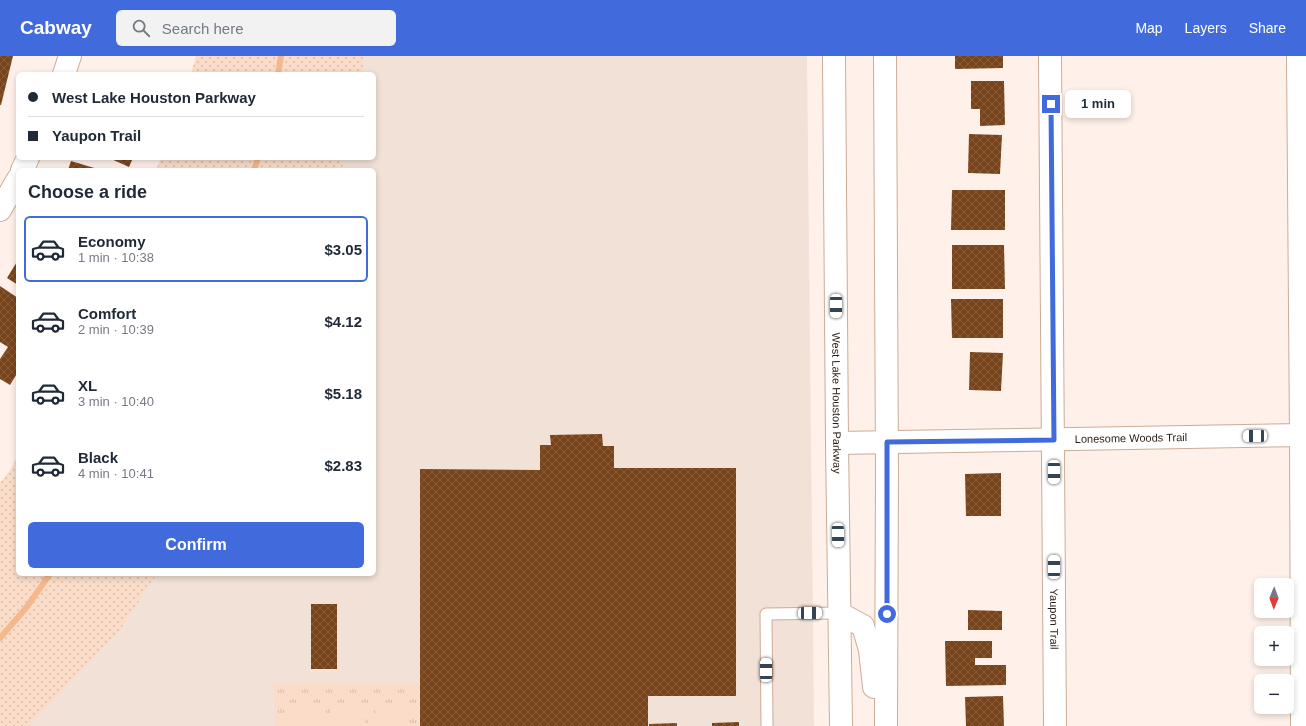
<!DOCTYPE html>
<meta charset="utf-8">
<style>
:root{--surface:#fff;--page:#f2f2f3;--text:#1f2937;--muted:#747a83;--line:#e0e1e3;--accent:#416bdc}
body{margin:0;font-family:Arial,sans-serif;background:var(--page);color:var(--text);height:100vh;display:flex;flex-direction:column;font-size:15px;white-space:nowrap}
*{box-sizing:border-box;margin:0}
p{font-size:13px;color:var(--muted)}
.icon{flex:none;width:22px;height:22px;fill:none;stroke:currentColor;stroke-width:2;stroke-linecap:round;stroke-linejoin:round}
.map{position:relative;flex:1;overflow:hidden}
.drawer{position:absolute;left:16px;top:112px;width:360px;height:408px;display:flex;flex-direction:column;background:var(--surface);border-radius:6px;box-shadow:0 2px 6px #0003}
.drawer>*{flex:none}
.top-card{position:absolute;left:16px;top:16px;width:360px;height:88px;border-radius:6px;box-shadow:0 2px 6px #0003;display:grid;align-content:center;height:88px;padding:0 12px;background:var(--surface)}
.needle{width:26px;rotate:181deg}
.tools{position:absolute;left:1254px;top:522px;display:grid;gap:8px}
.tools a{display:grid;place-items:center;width:40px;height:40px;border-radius:6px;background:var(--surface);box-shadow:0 2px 6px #0003;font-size:20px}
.end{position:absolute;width:18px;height:18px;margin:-9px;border:5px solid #416bdc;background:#fff;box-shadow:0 0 0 2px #fff}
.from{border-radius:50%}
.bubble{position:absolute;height:28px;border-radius:6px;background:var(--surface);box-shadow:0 2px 6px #0003;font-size:13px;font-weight:700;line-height:28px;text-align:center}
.car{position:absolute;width:12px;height:24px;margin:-12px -6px;border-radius:5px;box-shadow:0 0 3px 1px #0007;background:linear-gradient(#fff 24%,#345 0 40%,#fff 0 76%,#345 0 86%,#fff 0)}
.top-card b{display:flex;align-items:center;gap:14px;height:38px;font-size:15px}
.top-card b+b{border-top:1px solid var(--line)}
.top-card i{width:10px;height:10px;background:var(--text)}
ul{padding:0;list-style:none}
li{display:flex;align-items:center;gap:12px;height:66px;margin:0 8px 6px;padding:0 4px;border:2px solid transparent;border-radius:6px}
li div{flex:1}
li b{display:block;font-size:15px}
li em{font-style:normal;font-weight:700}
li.on{border-color:var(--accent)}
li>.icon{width:36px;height:36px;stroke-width:1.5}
h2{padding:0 12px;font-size:18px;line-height:48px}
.action{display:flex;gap:8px;margin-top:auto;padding:8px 12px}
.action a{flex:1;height:46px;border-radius:6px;background:var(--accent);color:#fff;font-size:16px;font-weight:700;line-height:46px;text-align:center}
header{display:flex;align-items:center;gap:24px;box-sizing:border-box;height:56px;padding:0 20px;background:var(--accent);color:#fff}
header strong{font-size:19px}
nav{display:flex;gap:22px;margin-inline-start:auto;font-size:14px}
.search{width:280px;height:36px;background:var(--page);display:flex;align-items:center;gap:10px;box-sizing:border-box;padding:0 14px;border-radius:6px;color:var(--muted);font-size:15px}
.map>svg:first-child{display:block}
.built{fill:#f1e1d6}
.grass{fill:url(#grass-dots)}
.park{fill:url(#park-tufts)}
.garden{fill:#fadcc9}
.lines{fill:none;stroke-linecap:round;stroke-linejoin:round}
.stream{stroke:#f4b88e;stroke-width:6}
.building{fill:url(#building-cross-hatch)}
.service-casing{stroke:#cbac97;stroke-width:13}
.minor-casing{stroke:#cbac97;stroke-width:24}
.tertiary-casing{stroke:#cbac97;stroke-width:24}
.primary-casing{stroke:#cbac97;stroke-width:24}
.service{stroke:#fff;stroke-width:11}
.minor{stroke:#fff;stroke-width:22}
.tertiary{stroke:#fff;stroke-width:22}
.primary{stroke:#fff;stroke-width:22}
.route{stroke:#416bdc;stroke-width:5}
.labels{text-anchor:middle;stroke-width:4;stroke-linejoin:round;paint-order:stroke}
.street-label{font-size:11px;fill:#291d15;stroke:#fff}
</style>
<header>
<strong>Cabway</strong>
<div class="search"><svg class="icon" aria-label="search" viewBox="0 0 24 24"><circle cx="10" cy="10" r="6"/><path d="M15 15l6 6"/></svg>Search here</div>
<nav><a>Map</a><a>Layers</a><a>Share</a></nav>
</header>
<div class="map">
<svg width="1306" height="670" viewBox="0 0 1306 670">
<defs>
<pattern id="grass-dots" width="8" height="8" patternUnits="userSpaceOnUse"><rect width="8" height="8" fill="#fadcc9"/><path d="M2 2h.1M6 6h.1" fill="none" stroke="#d6bcac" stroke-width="1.8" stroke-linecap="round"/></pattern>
<pattern id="park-tufts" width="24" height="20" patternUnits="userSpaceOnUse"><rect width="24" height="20" fill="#fadcc9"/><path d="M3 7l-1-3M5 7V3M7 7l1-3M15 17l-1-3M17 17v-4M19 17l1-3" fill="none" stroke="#d6bcac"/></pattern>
<pattern id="building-cross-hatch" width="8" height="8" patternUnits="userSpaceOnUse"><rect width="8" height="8" fill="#78441c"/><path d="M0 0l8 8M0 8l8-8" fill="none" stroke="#865c3b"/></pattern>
</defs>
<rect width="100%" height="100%" fill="#fff1e9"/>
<path class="built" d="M364 0H807L814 670H29L120 574 157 518H374V114H341L345 102H374V18H362Z"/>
<g class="grass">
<path d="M196 0H364L362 18H191Z"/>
<path d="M161 102H345L341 114H156Z"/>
<path d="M18 399V518H157L120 574 29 670H0V427L11 413Z"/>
</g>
<path class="park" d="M420 627V670H275L274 628Z"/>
<g class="garden">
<path d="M409 647V670H376V648Z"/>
<rect x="288" y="648" width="33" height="22"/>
<path d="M331 648H364L365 670H331Z"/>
</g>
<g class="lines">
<g class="stream">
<path d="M278 18 281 0"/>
<path d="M254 114 258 102"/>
<path d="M0 582 26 552 50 518"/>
</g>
</g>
<g class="building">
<path d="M0 0H13L1 49H0Z"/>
<path d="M955 0H1003V12L955 13Z"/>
<path d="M971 25H1004L1005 69 980 70V53H971Z"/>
<path d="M969 78 1002 79 1000 118 968 117Z"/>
<path d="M109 102H133L129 111Z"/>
<path d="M71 105 101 114H68Z"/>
<path d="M952 134H1005V174H951Z"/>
<path d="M952 189H1004L1005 233H952Z"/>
<path d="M18 204V229L7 222Z"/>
<path d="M0 230 18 242V316L10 329 0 323V303L8 291 0 286Z"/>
<path d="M951 243H1003V282H952Z"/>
<path d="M970 296 1003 297 1001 335 969 334Z"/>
<path d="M602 378 603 390H614V412H736V640H648V670H420V413L540 414V389H551L550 379Z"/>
<path d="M1001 417V460H966L965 418Z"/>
<rect x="311" y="548" width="26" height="65"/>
<path d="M968 554 1002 555V574H968Z"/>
<path d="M945 585H992V602H975V609H1006V629L946 630Z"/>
<path d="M1003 640 1004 670H966L965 641Z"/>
<path d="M739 666V670H712V667Z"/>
<path d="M677 667V670H649V668Z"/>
</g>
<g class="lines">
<defs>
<path id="service" d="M767 670 766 558 839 557"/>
<g id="minor">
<path id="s1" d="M1050 0 1055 670"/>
<path d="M1298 0 1301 379 1302 670"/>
<path d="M64 18 70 0"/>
<path d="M22 114 28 102"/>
<path d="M0 154 18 123"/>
</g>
<g id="tertiary">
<path id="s2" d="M837 387 1306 379"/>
</g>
<g id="primary">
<path id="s3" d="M834 0 837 387 841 670"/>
<path d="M885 0 887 414 886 670"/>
<path d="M839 557 863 570 870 594 874 631"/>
</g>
</defs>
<use href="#service" class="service-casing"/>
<use href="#minor" class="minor-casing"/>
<use href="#tertiary" class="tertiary-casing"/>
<use href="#primary" class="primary-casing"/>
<use href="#service" class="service"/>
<use href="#minor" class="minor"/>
<use href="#tertiary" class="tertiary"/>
<use href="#primary" class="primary"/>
</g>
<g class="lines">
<path class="route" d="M887 558V386L1054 384 1051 48"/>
</g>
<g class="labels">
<g class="street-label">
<text dy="4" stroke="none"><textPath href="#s3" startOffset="347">West Lake Houston Parkway</textPath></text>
<text dy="4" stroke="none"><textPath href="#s2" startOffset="294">Lonesome Woods Trail</textPath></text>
<text dy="4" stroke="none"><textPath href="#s1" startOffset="563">Yaupon Trail</textPath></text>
</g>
</g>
</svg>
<div class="tools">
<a><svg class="needle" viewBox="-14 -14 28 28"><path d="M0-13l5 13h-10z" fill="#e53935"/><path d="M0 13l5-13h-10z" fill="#747a83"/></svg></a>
<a>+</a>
<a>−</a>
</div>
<i class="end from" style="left:887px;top:558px"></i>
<i class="end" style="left:1051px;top:48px"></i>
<div class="bubble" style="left:1065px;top:34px;width:66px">1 min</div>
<i class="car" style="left:836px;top:250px;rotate:180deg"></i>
<i class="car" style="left:1255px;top:380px;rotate:269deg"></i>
<i class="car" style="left:1054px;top:416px;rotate:180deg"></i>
<i class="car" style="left:838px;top:479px;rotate:179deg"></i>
<i class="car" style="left:1054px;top:511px;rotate:0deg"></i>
<i class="car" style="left:810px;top:557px;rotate:89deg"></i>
<i class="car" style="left:766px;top:614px;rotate:0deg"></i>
<div class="top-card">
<b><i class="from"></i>West Lake Houston Parkway</b>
<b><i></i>Yaupon Trail</b>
</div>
<section class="drawer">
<h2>Choose a ride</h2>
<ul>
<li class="on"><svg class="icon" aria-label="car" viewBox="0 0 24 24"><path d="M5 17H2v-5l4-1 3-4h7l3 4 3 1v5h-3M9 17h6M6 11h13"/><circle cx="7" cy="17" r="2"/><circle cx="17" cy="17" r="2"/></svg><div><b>Economy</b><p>1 min · 10:38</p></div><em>$3.05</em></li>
<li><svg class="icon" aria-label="car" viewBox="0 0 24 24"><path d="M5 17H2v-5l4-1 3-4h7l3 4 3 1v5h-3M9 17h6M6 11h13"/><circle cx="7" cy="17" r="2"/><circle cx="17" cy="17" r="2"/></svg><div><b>Comfort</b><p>2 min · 10:39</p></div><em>$4.12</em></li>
<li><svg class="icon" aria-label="car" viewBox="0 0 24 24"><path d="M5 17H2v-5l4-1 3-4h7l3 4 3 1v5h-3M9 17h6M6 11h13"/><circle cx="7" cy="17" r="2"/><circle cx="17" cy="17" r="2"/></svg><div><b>XL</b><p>3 min · 10:40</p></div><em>$5.18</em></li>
<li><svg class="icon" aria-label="car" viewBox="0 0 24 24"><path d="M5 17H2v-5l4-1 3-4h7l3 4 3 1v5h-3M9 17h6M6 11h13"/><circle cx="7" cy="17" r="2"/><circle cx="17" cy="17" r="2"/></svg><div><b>Black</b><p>4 min · 10:41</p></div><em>$2.83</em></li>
</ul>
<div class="action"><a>Confirm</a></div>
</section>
</div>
